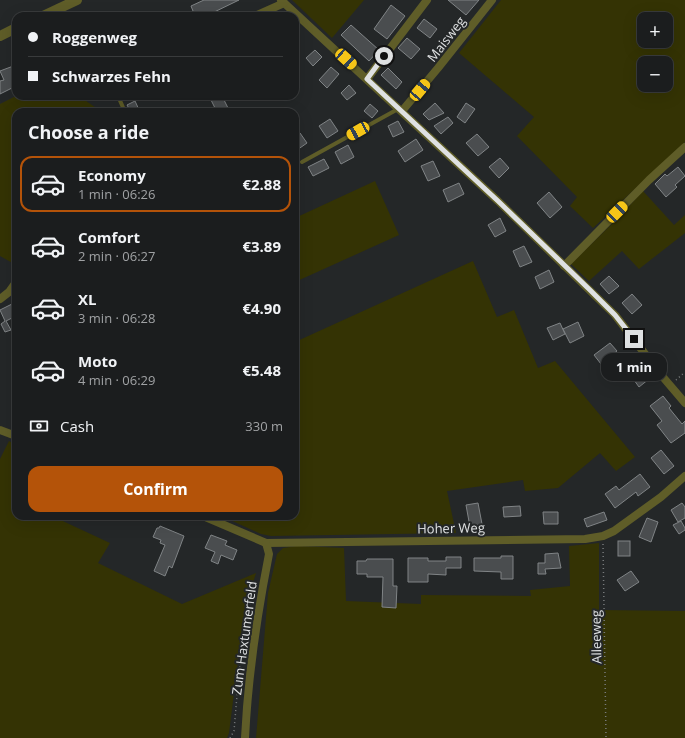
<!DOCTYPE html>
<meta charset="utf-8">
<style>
:root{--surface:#1b1d1e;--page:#282a2b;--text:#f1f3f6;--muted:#a0a2a4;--line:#393b3c;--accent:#b45309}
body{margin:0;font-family:"Open Sans",sans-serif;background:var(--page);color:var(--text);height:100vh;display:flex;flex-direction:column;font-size:15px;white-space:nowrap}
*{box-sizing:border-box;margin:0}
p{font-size:13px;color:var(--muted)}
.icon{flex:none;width:22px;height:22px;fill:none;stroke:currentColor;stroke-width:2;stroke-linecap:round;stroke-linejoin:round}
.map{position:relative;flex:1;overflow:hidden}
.details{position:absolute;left:12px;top:108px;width:287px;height:412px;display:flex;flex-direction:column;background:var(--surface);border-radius:12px;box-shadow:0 4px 16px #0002,0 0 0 1px var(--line)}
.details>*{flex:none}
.top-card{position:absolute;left:12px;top:12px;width:287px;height:88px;border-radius:12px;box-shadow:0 4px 16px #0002,0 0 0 1px var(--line);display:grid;align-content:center;height:88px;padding:0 16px;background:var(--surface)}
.fabs{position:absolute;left:637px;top:12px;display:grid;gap:8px}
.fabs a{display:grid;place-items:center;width:36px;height:36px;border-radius:8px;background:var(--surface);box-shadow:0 4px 16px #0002,0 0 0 1px var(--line);font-size:20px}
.end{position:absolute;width:18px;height:18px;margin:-9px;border:5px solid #dfe1e2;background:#111;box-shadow:0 0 0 2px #111}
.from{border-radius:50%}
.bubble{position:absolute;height:28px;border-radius:12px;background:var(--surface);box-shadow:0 4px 16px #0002,0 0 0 1px var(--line);font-size:13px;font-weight:700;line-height:28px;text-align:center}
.car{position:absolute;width:12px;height:24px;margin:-12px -6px;border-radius:5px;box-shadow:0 0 3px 1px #0007;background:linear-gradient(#f5c518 24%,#345 0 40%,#f5c518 0 76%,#345 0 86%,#f5c518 0)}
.top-card b{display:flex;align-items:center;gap:14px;height:38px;font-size:15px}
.top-card b+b{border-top:1px solid var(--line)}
.top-card i{width:10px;height:10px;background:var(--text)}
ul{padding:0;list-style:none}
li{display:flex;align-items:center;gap:12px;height:56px;margin:0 8px 6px;padding:0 8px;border:2px solid transparent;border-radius:12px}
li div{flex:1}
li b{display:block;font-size:15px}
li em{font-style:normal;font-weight:700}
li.current{border-color:var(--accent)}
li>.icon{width:36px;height:36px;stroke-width:1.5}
h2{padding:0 16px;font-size:18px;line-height:48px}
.pay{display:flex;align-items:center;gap:10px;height:44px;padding:0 16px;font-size:15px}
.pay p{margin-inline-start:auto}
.primary-button{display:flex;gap:8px;margin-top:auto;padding:8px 16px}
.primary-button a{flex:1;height:46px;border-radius:12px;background:var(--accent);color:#fff;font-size:16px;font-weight:700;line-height:46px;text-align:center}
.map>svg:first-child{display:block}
.green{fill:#343304;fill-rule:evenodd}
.building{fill:#4a4d4f;stroke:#808486}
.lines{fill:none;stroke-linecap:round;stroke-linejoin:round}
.path{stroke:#777a7b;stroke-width:1.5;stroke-dasharray:1 3;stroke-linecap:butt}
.service{stroke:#5f5d28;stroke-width:4}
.minor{stroke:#5f5d28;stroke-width:8}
.tertiary{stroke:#5f5d28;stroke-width:10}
.route{stroke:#dfe1e2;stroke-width:5}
.labels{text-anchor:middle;stroke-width:4;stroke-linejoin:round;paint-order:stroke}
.street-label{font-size:13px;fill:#dfe1e2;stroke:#242728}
</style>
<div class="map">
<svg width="685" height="738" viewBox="0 0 685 738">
<rect width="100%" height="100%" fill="#242728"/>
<g class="green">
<path d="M292 0H364L332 38Z"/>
<path d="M501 0H685V142L593 228 570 206 577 197 517 136 534 117 459 53ZM644 19H666V41H644ZM644 63H666V85H644Z"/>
<path d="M16 96H79L102 112H16V265L0 256V104Z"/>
<path d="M375 181 399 235 295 282V218Z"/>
<path d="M643 191 674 225 685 215V233L639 269 622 251 589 281 571 264 618 218Z"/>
<path d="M473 261 497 317 514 310 538 368 555 361 635 457 616 471 600 453 558 488 525 491 523 480 447 491 456 533 271 536 261 534 228 519 229 516H295V342Z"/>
<path d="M9 441 16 445V516H52L110 543 98 563 182 604 256 573 244 613 229 733 227 738H0V459Z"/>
<path d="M599 543V610L685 611V738H256L268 593 277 554 283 548 297 546 344 548 346 601 421 604V595L531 596 530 590 570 586 569 546Z"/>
</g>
<g class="building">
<path d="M204 0H239L206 16H195L191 6Z"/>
<path d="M448 0H479L466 15Z"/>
<path d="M391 5 405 16 387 39 374 29Z"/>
<path d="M424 19 437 29 430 38 417 28Z"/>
<path d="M351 25 379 50 369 61 341 35Z"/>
<path d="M407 38 420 49 411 59 398 48Z"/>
<path d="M315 50 322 57 313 66 306 58Z"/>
<path d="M16 65V86L0 94V81L4 80 0 71Z"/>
<path d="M331 67 339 74 327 88 319 80Z"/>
<path d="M388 68 402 82 396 89 381 75Z"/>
<path d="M349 85 356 93 347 100 341 93Z"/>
<path d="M209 96H222L230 112H217Z"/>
<path d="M135 101 140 112H131L127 105Z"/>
<path d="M435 103 444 113 429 120 423 114Z"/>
<path d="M466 103 475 109 465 123 457 117Z"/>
<path d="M370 104 378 111 372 118 364 111Z"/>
<path d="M448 117 453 123 441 134 434 126Z"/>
<path d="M330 119 338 131 327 138 319 126Z"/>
<path d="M398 121 404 132 393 137 388 126Z"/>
<path d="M300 133 307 143 297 150 295 146V136Z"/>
<path d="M477 134 489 147 478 156 466 143Z"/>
<path d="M416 139 423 150 405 162 398 151Z"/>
<path d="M348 145 354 157 341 164 335 152Z"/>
<path d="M500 158 509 168 499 178 489 167Z"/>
<path d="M324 159 329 168 313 176 308 167Z"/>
<path d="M433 161 440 176 428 181 421 166Z"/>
<path d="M678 167 685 176 675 185 677 187 666 197 655 184 665 174 667 176Z"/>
<path d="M459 183 464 194 448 202 443 190Z"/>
<path d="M549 192 562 207 550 218 537 203Z"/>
<path d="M500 218 506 231 495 237 488 225Z"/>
<path d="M524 246 532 262 520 267 513 251Z"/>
<path d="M549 270 554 282 540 289 535 277Z"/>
<path d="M609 276 619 286 609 294 600 284Z"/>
<path d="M632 294 642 305 632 314 622 303Z"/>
<path d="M12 304 16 312V316L6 321 11 330 5 332 1 324 5 321 0 310Z"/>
<path d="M578 322 584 336 570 343 563 329Z"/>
<path d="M560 323 565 334 553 340 547 328Z"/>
<path d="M610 343 617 351 601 364 594 355Z"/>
<path d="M627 354 633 362 624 369 618 361Z"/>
<path d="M643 372 649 379 639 387 634 380Z"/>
<path d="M663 396 671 406 669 408 682 424 685 421V433L671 443 657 425 662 421 650 406Z"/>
<path d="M661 450 674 466 664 474 651 458Z"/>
<path d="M640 474 650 487 638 496 636 492 615 508 605 494 616 486 619 490Z"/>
<path d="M478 503 482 524 470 527 466 505Z"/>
<path d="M682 503 685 507V518L678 522 671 510Z"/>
<path d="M520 506 521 516 504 517 503 507Z"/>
<path d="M543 512H558V524H544Z"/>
<path d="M604 512 607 520 587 527 584 519Z"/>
<path d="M647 518 658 522 651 542 639 537Z"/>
<path d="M681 521 685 528V530L679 534 673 525Z"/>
<path d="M160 526 184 536 172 568 169 566 165 576 154 571 165 545 160 543 161 540 153 537 157 528H159Z"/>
<path d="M211 535 227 541 225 545 237 550 233 560 221 555 218 564 211 561 215 552 205 548Z"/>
<rect x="618" y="541" width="12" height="15"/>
<path d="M558 553 561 568 545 569 546 574H538V563H545V554Z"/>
<path d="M501 556H513V579H501V572L474 571V558H501Z"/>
<path d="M446 557H461V568H446V575L428 574V582H408V558H428V561H446Z"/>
<path d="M367 559H393V586H397L396 608 382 607 383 577H367V574H357V561H366Z"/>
<path d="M631 571 639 582 625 591 617 580Z"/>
</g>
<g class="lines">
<g class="path">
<path d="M676 380 685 372"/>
<path d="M603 544 606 738"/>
<path d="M230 738 234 731 239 672 249 607 252 601"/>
</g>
<g class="service">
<path d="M118 96 125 112"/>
<path d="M302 162 398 109"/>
</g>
<g class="minor">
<path d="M281 0 498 201 615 315 662 376 685 403"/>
<path d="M255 16 284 3"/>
<path d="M367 79 427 0"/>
<path d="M402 111 438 68 492 0"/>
<path d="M564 266 649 180 685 147"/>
<path d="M0 299 9 292 16 282"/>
<path d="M0 430 16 436"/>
<path d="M203 516 266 543 585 539 603 536 614 531 661 497 685 476"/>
<path d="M245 738C248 676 257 615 269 554L266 543"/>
</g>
<g class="tertiary">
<path d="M43 16 77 0"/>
<path d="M0 36 16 28"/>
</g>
</g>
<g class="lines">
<path class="route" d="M384 56 367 79 498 201 590 290 615 315 634 339"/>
</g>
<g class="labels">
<g class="street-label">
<text transform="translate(446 39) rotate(-52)" y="5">Maisweg</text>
<text transform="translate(451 528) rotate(-1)" y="5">Hoher Weg</text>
<text transform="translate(596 637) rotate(-91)" y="5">Alleeweg</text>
<text transform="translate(244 638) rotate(-82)" y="5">Zum Haxtumerfeld</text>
</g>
</g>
</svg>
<div class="fabs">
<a>+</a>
<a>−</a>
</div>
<i class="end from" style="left:384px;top:56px"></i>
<i class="end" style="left:634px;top:339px"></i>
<div class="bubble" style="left:601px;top:353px;width:66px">1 min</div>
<i class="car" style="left:346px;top:59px;rotate:132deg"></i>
<i class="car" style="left:420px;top:90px;rotate:40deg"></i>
<i class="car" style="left:358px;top:131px;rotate:241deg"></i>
<i class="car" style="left:617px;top:212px;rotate:45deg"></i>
<div class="top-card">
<b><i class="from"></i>Roggenweg</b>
<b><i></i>Schwarzes Fehn</b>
</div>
<section class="details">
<h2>Choose a ride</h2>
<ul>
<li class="current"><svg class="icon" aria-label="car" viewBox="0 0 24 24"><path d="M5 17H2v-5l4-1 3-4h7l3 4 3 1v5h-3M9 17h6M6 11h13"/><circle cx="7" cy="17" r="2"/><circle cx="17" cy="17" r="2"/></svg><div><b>Economy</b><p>1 min · 06:26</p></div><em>€2.88</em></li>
<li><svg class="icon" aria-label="car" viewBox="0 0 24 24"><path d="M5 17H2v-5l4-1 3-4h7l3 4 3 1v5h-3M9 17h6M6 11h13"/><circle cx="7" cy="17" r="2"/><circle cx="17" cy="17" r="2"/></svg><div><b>Comfort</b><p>2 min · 06:27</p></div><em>€3.89</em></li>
<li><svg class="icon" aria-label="car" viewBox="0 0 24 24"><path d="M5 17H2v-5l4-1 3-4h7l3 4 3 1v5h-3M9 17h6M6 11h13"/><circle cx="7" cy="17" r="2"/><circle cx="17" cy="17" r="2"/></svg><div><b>XL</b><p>3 min · 06:28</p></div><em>€4.90</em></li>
<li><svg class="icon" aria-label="car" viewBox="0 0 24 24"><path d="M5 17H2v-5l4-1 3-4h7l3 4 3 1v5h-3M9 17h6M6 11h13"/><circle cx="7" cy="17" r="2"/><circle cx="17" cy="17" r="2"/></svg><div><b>Moto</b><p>4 min · 06:29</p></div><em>€5.48</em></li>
</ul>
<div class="pay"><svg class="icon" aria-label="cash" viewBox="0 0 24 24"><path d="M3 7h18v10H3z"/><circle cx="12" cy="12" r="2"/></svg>Cash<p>330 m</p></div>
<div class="primary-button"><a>Confirm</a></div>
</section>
</div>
